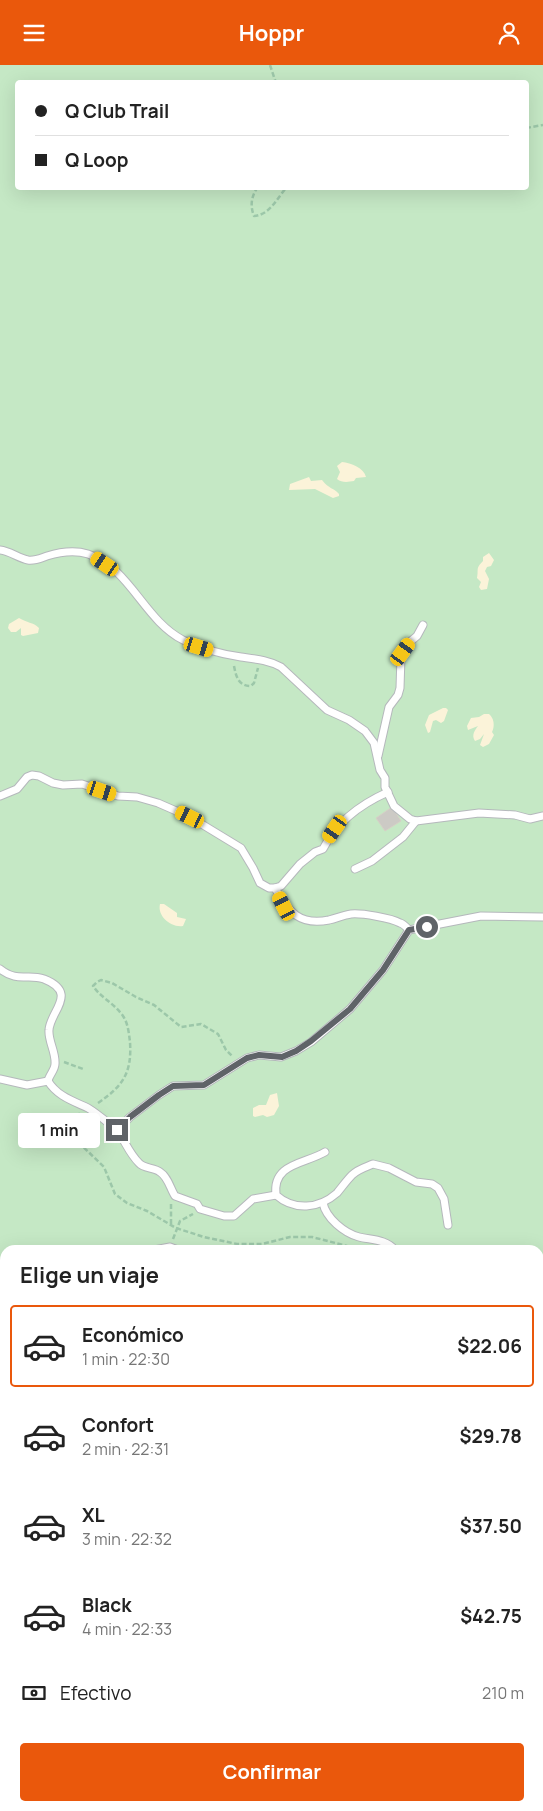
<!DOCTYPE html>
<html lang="es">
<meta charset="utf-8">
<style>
:root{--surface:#fff;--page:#f2f2f2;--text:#222;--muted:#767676;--line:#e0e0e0;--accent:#ea580c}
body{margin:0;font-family:Manrope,sans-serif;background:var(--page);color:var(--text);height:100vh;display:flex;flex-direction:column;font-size:19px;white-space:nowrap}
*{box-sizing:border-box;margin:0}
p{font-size:16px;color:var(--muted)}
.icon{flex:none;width:28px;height:28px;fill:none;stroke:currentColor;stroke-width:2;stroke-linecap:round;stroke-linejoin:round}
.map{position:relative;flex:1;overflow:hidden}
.panel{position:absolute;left:0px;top:1180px;width:544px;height:566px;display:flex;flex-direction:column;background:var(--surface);border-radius:15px 15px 0 0;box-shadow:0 5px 20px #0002}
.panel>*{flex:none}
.banner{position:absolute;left:15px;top:15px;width:514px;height:110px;border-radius:5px;box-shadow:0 5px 20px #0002;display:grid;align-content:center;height:110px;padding:0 20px;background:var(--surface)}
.end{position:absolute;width:22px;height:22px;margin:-11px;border:6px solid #5f6368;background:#fff;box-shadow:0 0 0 2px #fff}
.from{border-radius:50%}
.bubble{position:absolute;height:35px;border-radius:5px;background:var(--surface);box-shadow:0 5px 20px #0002;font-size:16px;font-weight:700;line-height:35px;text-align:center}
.car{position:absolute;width:15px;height:30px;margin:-15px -8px;border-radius:6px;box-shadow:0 0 4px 1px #0007;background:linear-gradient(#f5c518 24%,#345 0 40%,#f5c518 0 76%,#345 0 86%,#f5c518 0)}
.banner b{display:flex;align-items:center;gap:18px;height:48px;font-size:19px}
.banner b+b{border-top:1px solid var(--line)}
.banner i{width:12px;height:12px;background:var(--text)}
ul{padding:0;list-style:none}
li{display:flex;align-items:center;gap:15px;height:82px;margin:0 10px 8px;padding:0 10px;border:2px solid transparent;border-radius:5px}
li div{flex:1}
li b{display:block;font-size:19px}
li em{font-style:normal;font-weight:700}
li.active{border-color:var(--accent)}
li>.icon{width:45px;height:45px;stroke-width:1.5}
h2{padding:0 20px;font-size:22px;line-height:60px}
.pay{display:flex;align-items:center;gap:12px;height:55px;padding:0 20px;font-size:19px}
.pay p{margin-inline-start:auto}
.action{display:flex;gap:10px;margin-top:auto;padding:10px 20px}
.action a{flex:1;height:58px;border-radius:5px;background:var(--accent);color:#fff;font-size:20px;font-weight:700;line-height:58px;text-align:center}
header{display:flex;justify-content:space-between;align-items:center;height:65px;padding:0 20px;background:var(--accent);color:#fff;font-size:22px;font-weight:700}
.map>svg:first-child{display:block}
.green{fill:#c5e8c5;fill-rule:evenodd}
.sand{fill:#fbf3d9}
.building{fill:#cccac5;stroke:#d6d1c6}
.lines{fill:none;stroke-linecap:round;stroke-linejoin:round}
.service-casing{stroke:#b5b8bc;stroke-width:9}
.path{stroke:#9cc7a9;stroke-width:2.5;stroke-dasharray:5 2.5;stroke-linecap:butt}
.service{stroke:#fff;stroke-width:7}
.route{stroke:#5f6368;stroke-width:6}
</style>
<header><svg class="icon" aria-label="menu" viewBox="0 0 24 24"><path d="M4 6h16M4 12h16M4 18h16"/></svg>Hoppr<svg class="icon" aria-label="person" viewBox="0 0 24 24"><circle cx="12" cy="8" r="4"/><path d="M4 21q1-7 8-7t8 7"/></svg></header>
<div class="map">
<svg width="543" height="1746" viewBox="0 0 543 1746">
<rect width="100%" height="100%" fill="#f1efe8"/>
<g class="green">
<path d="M0 0H543V1460L539 1462V1185H5V1650L0 1644ZM18 18H526V122H18Z"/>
<path d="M539 1507H543V1614L539 1622Z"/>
<path d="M0 1651 5 1656V1741H197L185 1746 153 1744 149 1746H0Z"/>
<path d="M543 1726V1746H481L494 1741H539V1727Z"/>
<path d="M347 1741H450L456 1746H346Z"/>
</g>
<g class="sand">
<path d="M342 397C351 398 364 403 366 412L356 413 354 416C348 417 342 418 337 414L340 407 337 401Z"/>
<path d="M309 412 311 416 322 415C329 424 334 423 339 429V431L333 433 315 424 289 425 290 419Z"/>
<path d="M489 488 494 495 491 501 487 502 485 506 489 514 487 524 481 525 479 522 481 517 477 513C479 504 475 504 483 496V492Z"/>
<path d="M19 553C27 558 33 557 39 563L38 568 23 571 21 570V563L16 567H11L8 563 9 559Z"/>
<path d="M443 643H446L448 645 444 656 441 658 436 655 433 656 430 667 428 668 425 660 429 650Z"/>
<path d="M484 649H489C494 653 495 661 492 667L494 670 489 679 483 682 480 680 484 669 480 674 475 676C471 670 475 665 478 661L468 665 467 661 471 653 479 652Z"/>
<path d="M160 839H164L177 848V852L186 854 183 861C171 863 157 851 160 839Z"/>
<path d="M277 1028 279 1041 274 1050 267 1052 263 1050 255 1052 253 1051V1043L259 1040H266L270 1030Z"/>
</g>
<path class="building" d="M392 742 401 756 385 766 376 753Z"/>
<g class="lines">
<defs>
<g id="service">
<path d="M0 485C10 486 18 493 28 495 35 496 41 493 47 491 60 487 75 485 88 489 130 503 144 555 183 575 201 584 221 589 241 592 255 594 268 595 281 602L327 645 349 655 365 666 374 678 380 705 385 713V722L394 741 410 754 416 756 479 748 515 750 530 754 543 751"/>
<path d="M378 691 389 642 398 630 400 623 401 591 411 576 417 571 423 560"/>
<path d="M0 731 17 724 27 712 32 710 39 711 53 718 63 720 82 719 118 731 137 732 158 738 190 752 241 783 253 803 260 818 269 823H275L281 821 300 799 315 787 323 784C336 758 361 739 388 727"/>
<path d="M355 804 372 796 403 772 416 756"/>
<path d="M275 823C288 847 300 861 329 855 337 853 344 850 351 849 362 848 391 853 400 858 404 859 407 863 409 865"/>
<path d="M0 904C18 918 27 908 44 914 79 928 50 946 49 965 48 976 56 987 55 999 55 1005 49 1010 48 1016"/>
<path d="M0 1014 27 1020 48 1016C57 1031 73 1036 88 1043 98 1049 108 1058 117 1065"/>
<path d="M325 1087C305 1099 272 1098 276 1130 294 1146 319 1144 337 1128 342 1122 347 1115 352 1110 358 1104 366 1102 373 1099L389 1103 416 1117 432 1119 438 1123 444 1134 448 1160"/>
<path d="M276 1130 253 1134 234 1151H224L200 1144 197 1139 175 1131C170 1123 168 1112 160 1107 154 1102 144 1104 139 1098 129 1088 125 1076 117 1065L130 1052 159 1030 173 1021 204 1020 247 993 259 990 281 992 296 986 311 977 350 944 383 905 409 865 481 851 543 852"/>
<path d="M323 1138C326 1153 344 1168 359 1172 371 1175 386 1174 395 1185"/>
<path d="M154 1185 170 1182 178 1185"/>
</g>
</defs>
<use href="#service" class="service-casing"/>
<g class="path">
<path d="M270 0 275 15 277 18"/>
<path d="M526 63 543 60"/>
<path d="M258 122C251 131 250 141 254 151 270 150 277 133 287 122"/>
<path d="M234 601C236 611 238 621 251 621L254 618 258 603"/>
<path d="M64 997 83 1004"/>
<path d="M98 1038C123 1021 132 1008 130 977 129 969 128 958 123 951 114 938 101 933 93 921L97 917 101 915 112 918 136 932 154 940 181 962 201 959 218 969 226 985 233 992"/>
<path d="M80 1049H79L80 1054 93 1061 94 1067 78 1071 75 1074 104 1102 115 1129 127 1138 147 1146 176 1163 204 1172 237 1179H262L290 1172H312L347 1181 355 1185"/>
<path d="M171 1159V1138"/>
<path d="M173 1174 180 1156 193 1149"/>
<path d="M0 1376H5"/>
<path d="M539 1717 543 1715"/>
<path d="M334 1741 336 1746"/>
<path d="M456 1741C463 1744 468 1746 474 1741"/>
</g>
<use href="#service" class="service"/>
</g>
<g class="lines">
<path class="route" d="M117 1065 130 1052 159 1030 173 1021 204 1020 247 993 259 990 282 992 296 986 311 976 350 944 383 905 409 865 427 862"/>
</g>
</svg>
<i class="end from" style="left:427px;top:862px"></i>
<i class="end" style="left:117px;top:1065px"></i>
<div class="bubble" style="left:18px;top:1048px;width:82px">1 min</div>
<i class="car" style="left:105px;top:499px;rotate:304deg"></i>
<i class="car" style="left:199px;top:582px;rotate:107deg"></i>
<i class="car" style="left:403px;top:587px;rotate:36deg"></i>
<i class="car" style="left:102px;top:726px;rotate:108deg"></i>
<i class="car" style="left:190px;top:752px;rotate:296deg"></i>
<i class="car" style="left:335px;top:764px;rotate:215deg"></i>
<i class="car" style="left:284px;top:841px;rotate:333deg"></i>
<div class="banner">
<b><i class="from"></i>Q Club Trail</b>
<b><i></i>Q Loop</b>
</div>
<section class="panel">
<h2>Elige un viaje</h2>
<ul>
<li class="active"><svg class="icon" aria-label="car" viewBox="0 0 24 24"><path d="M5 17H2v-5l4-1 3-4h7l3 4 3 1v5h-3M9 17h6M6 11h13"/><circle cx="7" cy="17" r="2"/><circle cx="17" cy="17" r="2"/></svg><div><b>Económico</b><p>1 min · 22:30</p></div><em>$22.06</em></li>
<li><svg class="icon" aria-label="car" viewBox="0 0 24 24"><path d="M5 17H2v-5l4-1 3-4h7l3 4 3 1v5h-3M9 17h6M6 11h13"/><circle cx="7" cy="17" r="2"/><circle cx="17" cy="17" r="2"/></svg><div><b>Confort</b><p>2 min · 22:31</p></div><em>$29.78</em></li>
<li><svg class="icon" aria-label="car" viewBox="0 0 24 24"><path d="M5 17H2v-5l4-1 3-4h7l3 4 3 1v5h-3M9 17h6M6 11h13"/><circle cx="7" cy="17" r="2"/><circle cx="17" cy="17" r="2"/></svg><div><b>XL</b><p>3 min · 22:32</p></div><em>$37.50</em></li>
<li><svg class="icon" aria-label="car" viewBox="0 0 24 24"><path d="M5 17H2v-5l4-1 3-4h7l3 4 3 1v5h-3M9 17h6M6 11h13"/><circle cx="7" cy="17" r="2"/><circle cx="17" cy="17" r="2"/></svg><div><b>Black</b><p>4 min · 22:33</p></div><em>$42.75</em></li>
</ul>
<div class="pay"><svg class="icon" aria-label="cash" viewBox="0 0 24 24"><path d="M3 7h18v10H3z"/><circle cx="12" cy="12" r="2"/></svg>Efectivo<p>210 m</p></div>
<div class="action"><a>Confirmar</a></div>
</section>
</div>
